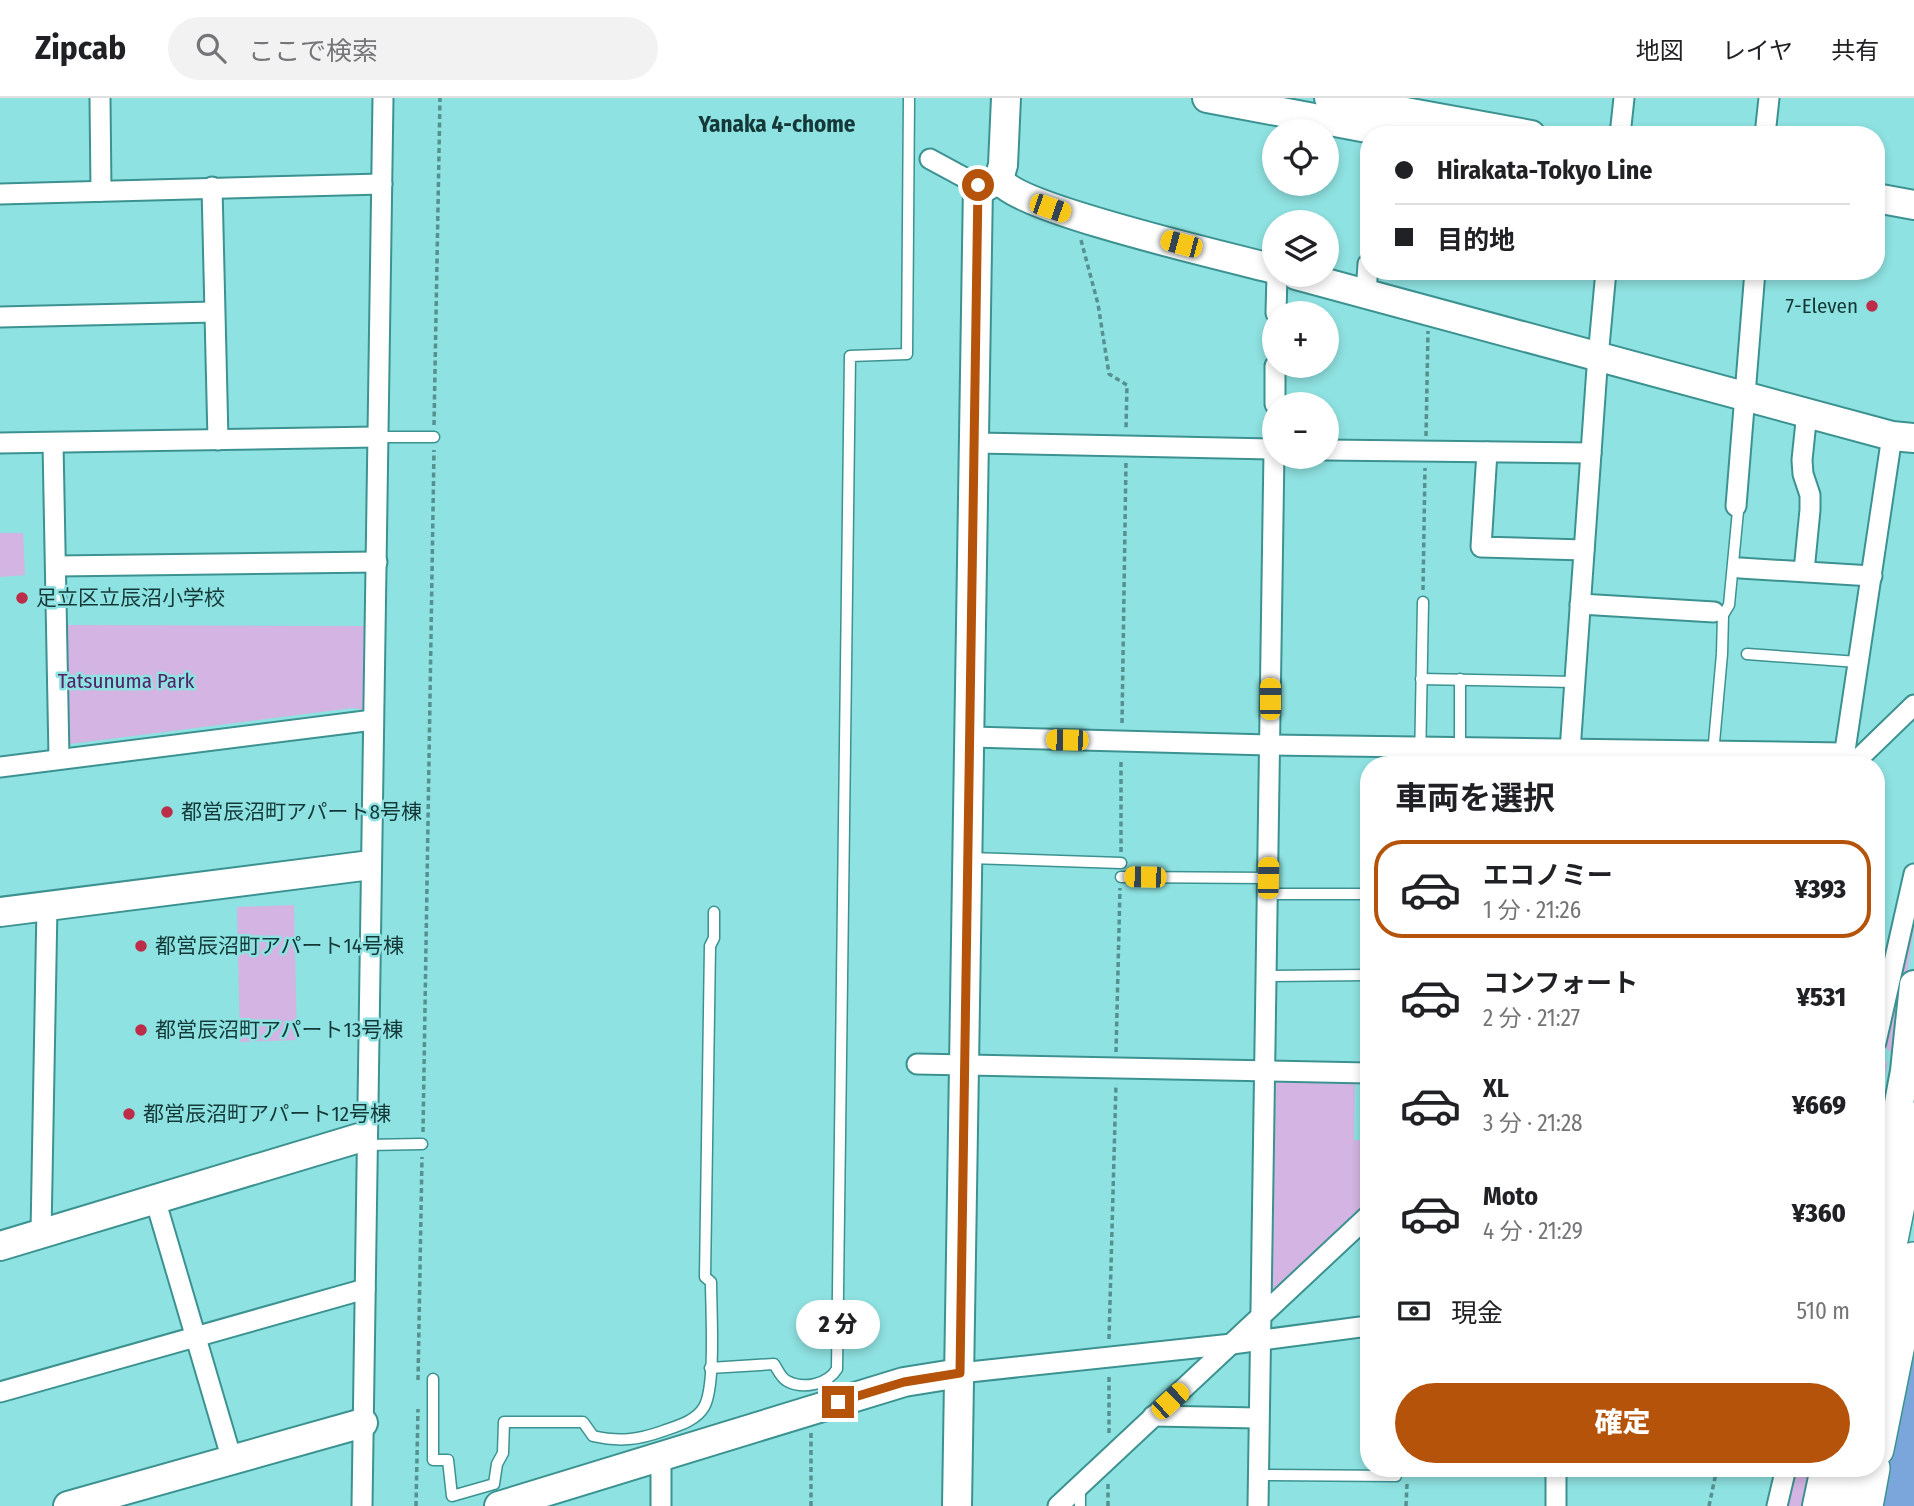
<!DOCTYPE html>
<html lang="ja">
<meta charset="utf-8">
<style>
:root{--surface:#fff;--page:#f2f2f2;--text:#202124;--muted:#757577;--line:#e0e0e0;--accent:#b45309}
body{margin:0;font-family:"Fira Sans Condensed","Noto Sans JP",sans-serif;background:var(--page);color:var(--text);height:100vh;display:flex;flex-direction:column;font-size:26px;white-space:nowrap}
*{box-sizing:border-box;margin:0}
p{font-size:23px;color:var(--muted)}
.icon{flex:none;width:38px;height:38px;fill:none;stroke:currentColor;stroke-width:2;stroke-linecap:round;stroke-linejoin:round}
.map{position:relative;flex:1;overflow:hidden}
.details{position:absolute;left:1360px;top:658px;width:525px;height:721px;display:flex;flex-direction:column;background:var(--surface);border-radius:28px;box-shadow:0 4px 10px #0003}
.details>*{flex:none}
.top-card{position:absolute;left:1360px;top:28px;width:525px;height:154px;border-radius:28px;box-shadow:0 4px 10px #0003;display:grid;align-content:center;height:154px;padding:0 35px;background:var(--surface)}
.buttons{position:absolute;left:1262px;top:21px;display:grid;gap:14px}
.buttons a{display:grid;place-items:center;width:77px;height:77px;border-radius:50%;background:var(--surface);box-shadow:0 4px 10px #0003;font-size:35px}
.end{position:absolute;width:32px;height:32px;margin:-16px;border:9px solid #b45309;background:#fff;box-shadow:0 0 0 4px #fff}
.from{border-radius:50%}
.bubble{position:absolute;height:49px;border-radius:24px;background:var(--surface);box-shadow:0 4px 10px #0003;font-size:23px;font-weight:800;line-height:49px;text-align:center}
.car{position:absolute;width:21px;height:42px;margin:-21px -10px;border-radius:9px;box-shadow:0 0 5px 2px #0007;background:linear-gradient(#f5c518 24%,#345 0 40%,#f5c518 0 76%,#345 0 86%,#f5c518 0)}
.top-card b{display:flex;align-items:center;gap:24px;height:66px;font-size:26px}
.top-card b+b{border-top:2px solid var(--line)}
.top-card i{width:18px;height:18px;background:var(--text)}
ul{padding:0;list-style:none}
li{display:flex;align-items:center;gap:21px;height:98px;margin:0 14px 10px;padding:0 21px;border:4px solid transparent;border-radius:28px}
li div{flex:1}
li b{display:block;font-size:26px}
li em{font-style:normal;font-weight:800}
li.active{border-color:var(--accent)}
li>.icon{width:63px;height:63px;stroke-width:1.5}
h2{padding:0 35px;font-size:32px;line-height:84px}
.pay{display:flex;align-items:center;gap:18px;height:77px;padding:0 35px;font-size:26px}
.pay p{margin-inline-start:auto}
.cta{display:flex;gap:14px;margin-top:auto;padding:14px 35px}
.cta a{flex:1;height:80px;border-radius:42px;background:var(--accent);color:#fff;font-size:28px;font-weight:800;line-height:80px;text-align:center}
header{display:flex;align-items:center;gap:42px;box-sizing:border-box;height:98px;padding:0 35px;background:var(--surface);border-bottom:2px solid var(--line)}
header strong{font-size:33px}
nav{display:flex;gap:38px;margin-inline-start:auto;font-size:24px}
.search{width:490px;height:63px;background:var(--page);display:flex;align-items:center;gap:18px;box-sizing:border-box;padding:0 24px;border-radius:38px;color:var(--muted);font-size:26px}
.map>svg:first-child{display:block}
.green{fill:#d3b4e2}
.water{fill:#7ba6dc}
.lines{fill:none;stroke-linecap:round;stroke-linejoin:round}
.lane-casing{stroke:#3c9291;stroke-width:13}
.street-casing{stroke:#3c9291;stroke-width:23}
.secondary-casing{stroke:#3c9291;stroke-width:32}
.highway-casing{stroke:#3c9291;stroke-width:38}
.path{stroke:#549190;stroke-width:3.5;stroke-dasharray:5 3.5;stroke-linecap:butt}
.lane{stroke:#fff;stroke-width:10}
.street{stroke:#fff;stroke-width:19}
.secondary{stroke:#fff;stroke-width:28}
.highway{stroke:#fff;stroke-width:35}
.route{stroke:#b45309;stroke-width:9}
.poi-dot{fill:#bd2c49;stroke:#8ee2e1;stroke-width:2.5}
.labels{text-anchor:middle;stroke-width:5;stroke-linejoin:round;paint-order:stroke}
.poi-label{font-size:21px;fill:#143838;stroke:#8ee2e1;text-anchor:start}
.park-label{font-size:21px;fill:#532267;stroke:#8ee2e1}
.neighbourhood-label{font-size:23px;font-weight:bold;fill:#143838;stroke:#8ee2e1}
</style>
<header>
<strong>Zipcab</strong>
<div class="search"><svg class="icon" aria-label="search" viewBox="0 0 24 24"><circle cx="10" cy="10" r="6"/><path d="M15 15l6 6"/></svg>ここで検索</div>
<nav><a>地図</a><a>レイヤ</a><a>共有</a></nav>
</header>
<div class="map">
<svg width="1914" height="1408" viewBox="0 0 1914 1408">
<rect width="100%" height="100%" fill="#8ee2e1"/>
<g class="green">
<path d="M0 435H23L25 477 0 479Z"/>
<path d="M66 527 366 528 365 612 353 610 70 646Z"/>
<path d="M294 807 297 942 240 944 237 809Z"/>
<path d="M1914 810V829L1896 951 1891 954 1883 948 1896 902Z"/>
<path d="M1880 962 1887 964V968L1876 1023V978Z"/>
<path d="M1276 984 1355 986 1354 1042 1368 1043V1104L1272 1194Z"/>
<path d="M1791 1370H1814L1806 1408H1783Z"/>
</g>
<path class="water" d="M1914 1232V1408H1878Z"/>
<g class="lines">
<defs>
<g id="lane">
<path d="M376 339H434"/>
<path d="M1747 556 1858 564"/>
<path d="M1421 581 1574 584"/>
<path d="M1460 581V649"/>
<path d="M1420 667 1423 504"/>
<path d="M1712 667 1722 556 1723 517 1729 507 1738 413 1736 408"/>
<path d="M969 760 1121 765"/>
<path d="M1121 779 1268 780"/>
<path d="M1268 796H1368"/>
<path d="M1266 878 1368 877"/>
<path d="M367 1047 422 1046"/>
<path d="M710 1270 774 1266C778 1272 781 1280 787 1283 804 1292 828 1286 837 1271L850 258 907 256 909 0"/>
<path d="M433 1281V1362H448L452 1398 494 1386 497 1366 503 1355 504 1324H583L593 1338C619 1344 638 1342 663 1333 677 1328 696 1323 704 1309 716 1289 711 1211 711 1184L705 1179 710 848 714 840V814"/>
<path d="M1258 1377 1396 1378"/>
<path d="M1080 1408V1388"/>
</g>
<g id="street">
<path d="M100 0 101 93"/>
<path d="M1620 37 1624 0"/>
<path d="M1765 37 1769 0"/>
<path d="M930 61 978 87"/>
<path d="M212 89 218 342"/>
<path d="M0 96 382 86"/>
<path d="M1366 196 1368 166"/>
<path d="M1276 215 1277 177"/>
<path d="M0 219 214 214"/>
<path d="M1275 306V268"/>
<path d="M0 345 376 339"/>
<path d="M53 345 59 660"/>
<path d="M975 345 1274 351"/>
<path d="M1326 352 1591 355"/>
<path d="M1487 354 1481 449 1584 452"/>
<path d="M1736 408 1755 173"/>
<path d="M57 468 377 464"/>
<path d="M1740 470 1872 478"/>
<path d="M1804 473 1810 412V397L1803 376 1802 362 1807 314"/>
<path d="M1580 506 1714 514"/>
<path d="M971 639 1269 647 1844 655"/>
<path d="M1843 666 1892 338"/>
<path d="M1569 667 1597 270 1606 173"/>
<path d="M1852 667 1914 607"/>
<path d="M0 669 373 622"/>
<path d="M1876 944 1914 776"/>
<path d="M917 966 1368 975"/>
<path d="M155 1101 232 1362"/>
<path d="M41 1135 47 808"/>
<path d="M960 1275 1232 1246 1368 1228"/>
<path d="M0 1294 365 1191"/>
<path d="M1153 1318 1258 1320"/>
<path d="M362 1408 383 0"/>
<path d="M661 1408V1358"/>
<path d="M1058 1408 1368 1118"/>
<path d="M1258 1408 1274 353"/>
<path d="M1556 1408V1370"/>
<path d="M1777 1408 1786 1370"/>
</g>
<g id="secondary">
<path d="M1207 0 1383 33 1416 37"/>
<path d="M1329 0 1531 37"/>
<path d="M999 81C1017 111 1229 159 1274 171"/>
<path d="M999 81 1003 67 1006 0"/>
<path d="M1876 100 1914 107"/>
<path d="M1296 177 1892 338 1914 340"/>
<path d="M0 814 363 768"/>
<path d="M1888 1064 1905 973 1914 887"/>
<path d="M0 1148 359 1040"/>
<path d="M68 1408 363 1325"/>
<path d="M499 1408 904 1284 960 1275"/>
<path d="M957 1408 978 87 987 88 999 81"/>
<path d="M1817 1408 1825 1370"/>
</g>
<g id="highway">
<path d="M1876 1212 1914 1022"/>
<path d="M1876 1351 1914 1162"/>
<path d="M1837 1408 1844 1370"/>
<path d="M1865 1408 1872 1370"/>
</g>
</defs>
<use href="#lane" class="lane-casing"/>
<use href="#street" class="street-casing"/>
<use href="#secondary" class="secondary-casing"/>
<use href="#highway" class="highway-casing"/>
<g class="path">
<path d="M1081 142 1098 206 1109 276 1127 287 1126 331"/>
<path d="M434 327 440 0"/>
<path d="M1426 338 1428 233"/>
<path d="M1423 492 1425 370"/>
<path d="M1122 625 1126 363"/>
<path d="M1121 754V661"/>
<path d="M1116 954 1120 790"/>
<path d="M423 1034 434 352"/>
<path d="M1109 1241 1116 986"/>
<path d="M418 1282 422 1059"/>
<path d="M1109 1335V1277"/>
<path d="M416 1408 418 1311"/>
<path d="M811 1408V1333"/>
<path d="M1108 1408V1385"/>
<path d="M1406 1408 1407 1386"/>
<path d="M1709 1408 1717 1370"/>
</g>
<use href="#lane" class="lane"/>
<use href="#street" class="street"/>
<use href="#secondary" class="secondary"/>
<use href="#highway" class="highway"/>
</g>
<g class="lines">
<path class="route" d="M838 1304 904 1284 960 1275 978 87"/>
</g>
<g class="poi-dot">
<circle cx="1872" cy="208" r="7"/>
<circle cx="22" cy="500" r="7"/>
<circle cx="167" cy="714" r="7"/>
<circle cx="141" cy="848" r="7"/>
<circle cx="141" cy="932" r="7"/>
<circle cx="129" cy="1016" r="7"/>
</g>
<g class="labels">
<g class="poi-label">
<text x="1858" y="215" text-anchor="end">7-Eleven</text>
<text x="36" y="507">足立区立辰沼小学校</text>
<text x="181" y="721">都営辰沼町アパート8号棟</text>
<text x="155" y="855">都営辰沼町アパート14号棟</text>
<text x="155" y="939">都営辰沼町アパート13号棟</text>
<text x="143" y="1023">都営辰沼町アパート12号棟</text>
</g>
<g class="park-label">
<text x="126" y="590">Tatsunuma Park</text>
</g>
<g class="neighbourhood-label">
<text x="777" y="34">Yanaka 4-chome</text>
</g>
</g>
</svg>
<div class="buttons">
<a><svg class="icon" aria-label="locate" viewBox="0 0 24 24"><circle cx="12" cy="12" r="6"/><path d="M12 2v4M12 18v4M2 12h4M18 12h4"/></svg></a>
<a><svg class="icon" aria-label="layers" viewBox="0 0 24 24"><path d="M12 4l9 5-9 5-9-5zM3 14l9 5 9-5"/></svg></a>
<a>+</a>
<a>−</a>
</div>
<i class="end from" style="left:978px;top:87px"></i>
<i class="end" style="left:838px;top:1304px"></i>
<div class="bubble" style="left:796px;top:1202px;width:84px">2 分</div>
<i class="car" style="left:1050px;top:110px;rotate:109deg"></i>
<i class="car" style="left:1181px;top:146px;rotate:285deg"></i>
<i class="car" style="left:1270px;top:601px;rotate:0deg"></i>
<i class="car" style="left:1067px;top:642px;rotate:271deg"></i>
<i class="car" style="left:1145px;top:779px;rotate:271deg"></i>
<i class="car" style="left:1268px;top:780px;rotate:1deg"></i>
<i class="car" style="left:1170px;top:1303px;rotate:47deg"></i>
<div class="top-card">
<b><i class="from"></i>Hirakata-Tokyo Line</b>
<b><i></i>目的地</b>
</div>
<section class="details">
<h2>車両を選択</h2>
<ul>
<li class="active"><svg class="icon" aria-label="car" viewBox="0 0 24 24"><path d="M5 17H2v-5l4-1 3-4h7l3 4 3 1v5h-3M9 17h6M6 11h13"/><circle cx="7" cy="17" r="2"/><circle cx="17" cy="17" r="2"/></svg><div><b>エコノミー</b><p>1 分 · 21:26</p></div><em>¥393</em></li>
<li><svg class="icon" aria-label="car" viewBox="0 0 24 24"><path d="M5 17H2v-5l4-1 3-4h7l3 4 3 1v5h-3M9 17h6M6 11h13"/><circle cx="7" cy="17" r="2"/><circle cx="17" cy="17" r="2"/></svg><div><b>コンフォート</b><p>2 分 · 21:27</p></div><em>¥531</em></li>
<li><svg class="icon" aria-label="car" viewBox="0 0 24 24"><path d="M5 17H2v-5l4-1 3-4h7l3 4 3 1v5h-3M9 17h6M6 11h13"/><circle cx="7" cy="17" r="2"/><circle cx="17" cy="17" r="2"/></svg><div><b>XL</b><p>3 分 · 21:28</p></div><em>¥669</em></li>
<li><svg class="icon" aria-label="car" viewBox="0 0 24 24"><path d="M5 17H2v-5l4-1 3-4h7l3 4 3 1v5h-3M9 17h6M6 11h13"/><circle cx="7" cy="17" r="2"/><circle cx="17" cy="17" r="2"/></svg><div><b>Moto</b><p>4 分 · 21:29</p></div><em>¥360</em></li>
</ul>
<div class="pay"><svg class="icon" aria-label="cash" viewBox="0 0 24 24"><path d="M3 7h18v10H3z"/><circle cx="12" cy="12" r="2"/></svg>現金<p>510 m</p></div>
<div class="cta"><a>確定</a></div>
</section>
</div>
